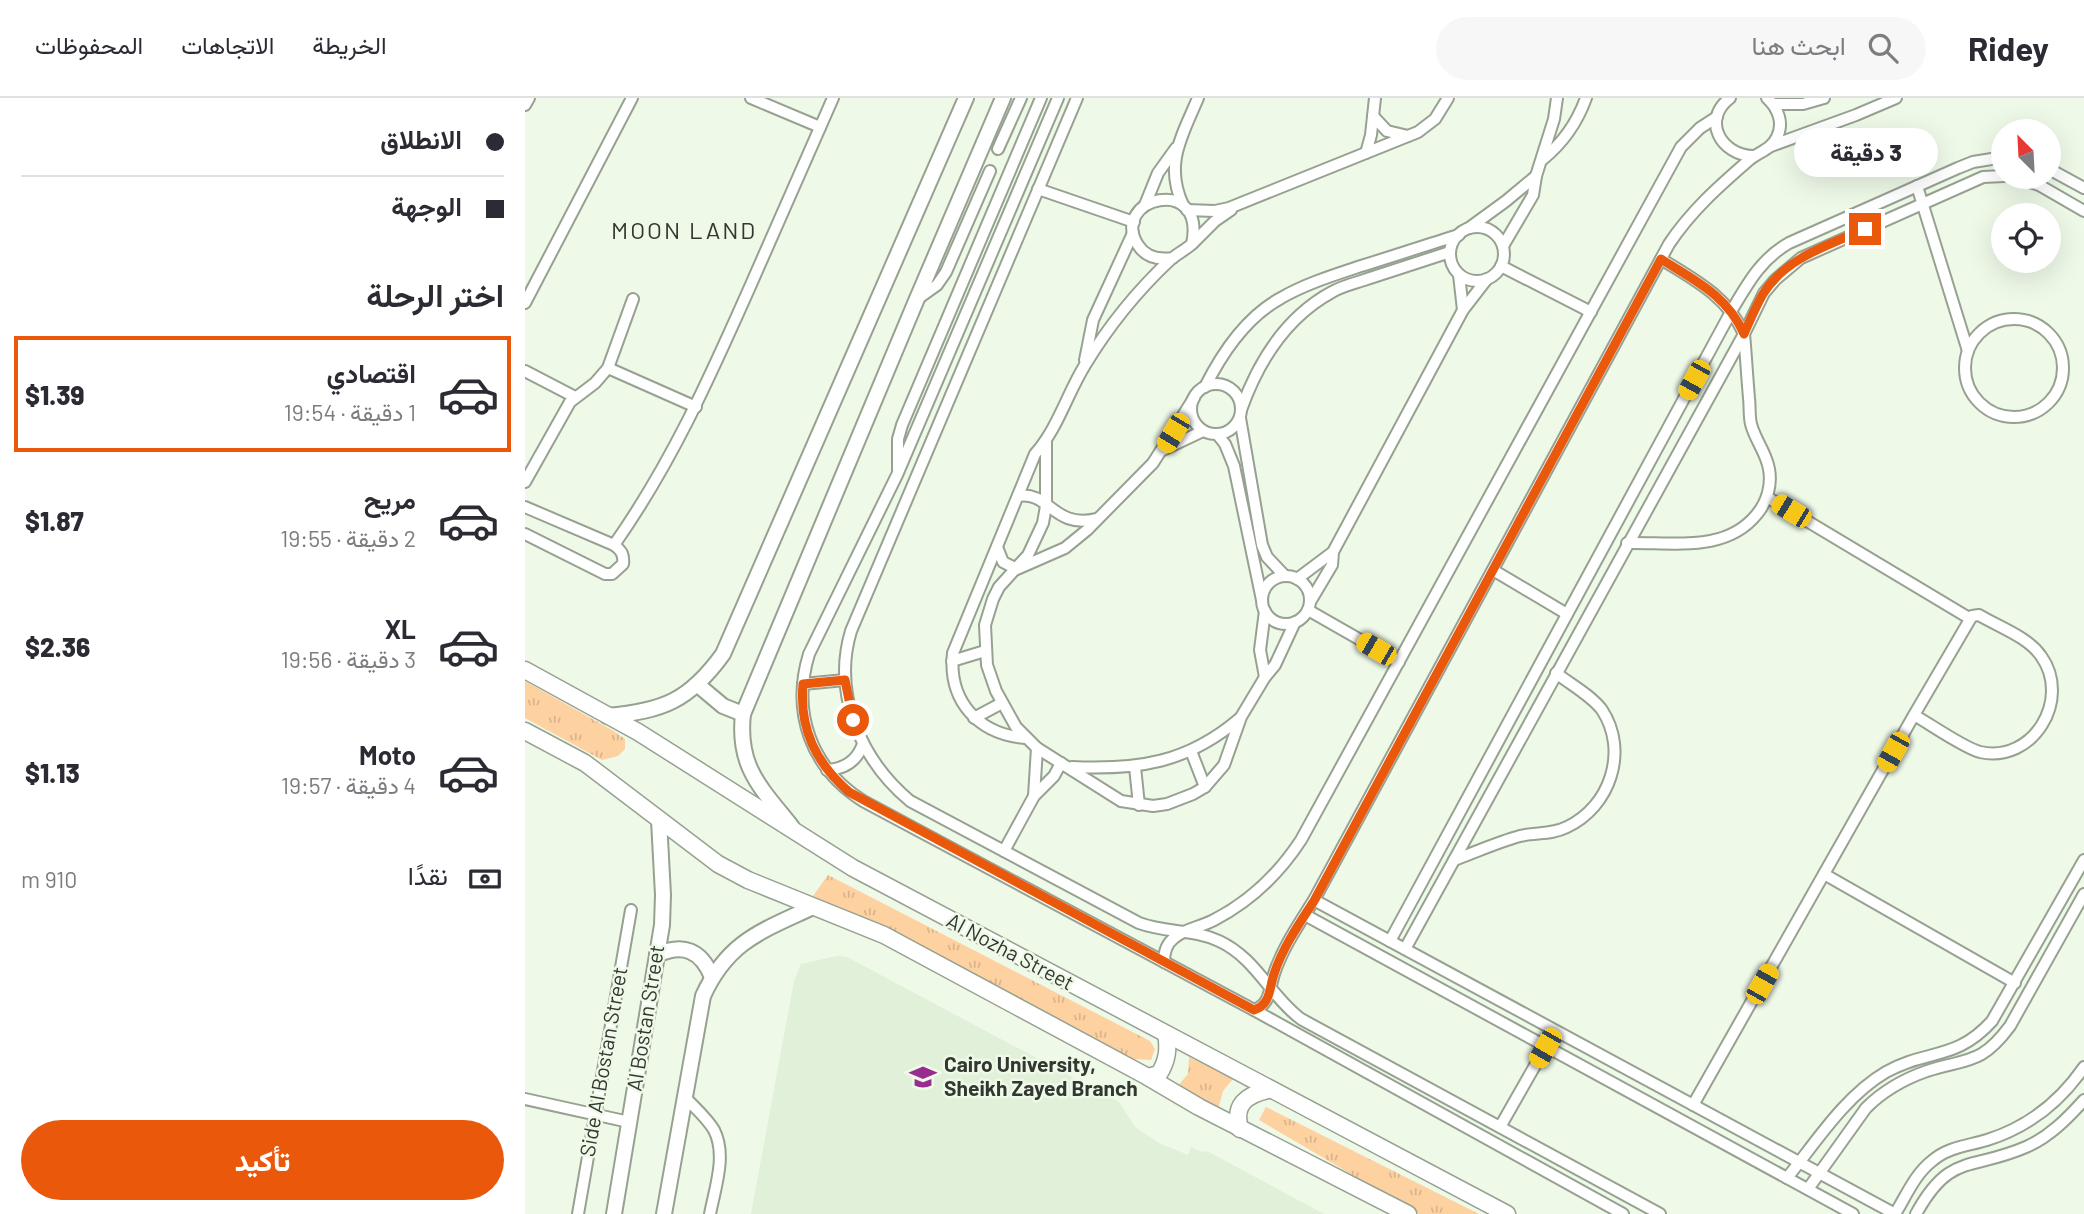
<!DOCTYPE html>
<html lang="ar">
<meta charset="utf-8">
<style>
:root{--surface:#fff;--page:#f7f7f7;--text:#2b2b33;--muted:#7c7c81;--line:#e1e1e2;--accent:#ea580c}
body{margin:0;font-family:Barlow,Vazirmatn,sans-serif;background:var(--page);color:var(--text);direction:rtl;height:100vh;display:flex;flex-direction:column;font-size:26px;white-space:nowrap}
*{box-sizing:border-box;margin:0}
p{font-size:23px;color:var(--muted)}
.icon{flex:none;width:38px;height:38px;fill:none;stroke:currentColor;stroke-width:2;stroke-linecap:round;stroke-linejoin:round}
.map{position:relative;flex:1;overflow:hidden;direction:ltr}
.panel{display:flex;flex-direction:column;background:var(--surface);width:525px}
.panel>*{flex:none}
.banner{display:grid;align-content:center;height:154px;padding:0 21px;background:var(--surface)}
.needle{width:46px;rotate:336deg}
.controls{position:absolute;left:1466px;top:21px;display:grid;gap:14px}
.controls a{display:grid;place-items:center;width:70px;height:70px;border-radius:50%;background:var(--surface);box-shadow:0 7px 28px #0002;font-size:35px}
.end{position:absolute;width:32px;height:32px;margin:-16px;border:9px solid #ea580c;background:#fff;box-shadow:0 0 0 4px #fff}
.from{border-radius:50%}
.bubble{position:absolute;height:49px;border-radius:24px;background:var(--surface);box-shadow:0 7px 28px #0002;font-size:23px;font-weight:800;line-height:49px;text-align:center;direction:rtl}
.car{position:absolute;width:21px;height:42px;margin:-21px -10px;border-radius:9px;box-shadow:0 0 5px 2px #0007;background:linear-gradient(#f5c518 24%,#345 0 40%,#f5c518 0 76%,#345 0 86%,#f5c518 0)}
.banner b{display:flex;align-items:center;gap:24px;height:66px;font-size:26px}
.banner b+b{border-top:2px solid var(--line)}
.banner i{width:18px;height:18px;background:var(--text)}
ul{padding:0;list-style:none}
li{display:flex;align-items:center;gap:21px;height:116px;margin:0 14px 10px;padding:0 7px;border:4px solid transparent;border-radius:0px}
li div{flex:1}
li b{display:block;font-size:26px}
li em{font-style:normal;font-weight:800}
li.selected{border-color:var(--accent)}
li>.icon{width:63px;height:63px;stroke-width:1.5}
h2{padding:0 21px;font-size:32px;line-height:84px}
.pay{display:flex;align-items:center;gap:18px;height:77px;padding:0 21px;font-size:26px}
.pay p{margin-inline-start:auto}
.button{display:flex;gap:14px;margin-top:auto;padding:14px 21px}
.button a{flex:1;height:80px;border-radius:42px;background:var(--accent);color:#fff;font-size:28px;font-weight:800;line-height:80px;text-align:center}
header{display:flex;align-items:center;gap:42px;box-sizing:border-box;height:98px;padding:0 35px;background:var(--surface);border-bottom:2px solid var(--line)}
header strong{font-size:33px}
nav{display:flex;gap:38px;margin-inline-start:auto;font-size:24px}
.search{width:490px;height:63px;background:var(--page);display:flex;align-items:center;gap:18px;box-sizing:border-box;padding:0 24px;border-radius:38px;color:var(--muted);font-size:26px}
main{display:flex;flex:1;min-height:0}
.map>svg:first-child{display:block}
.built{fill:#e1f0d8}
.grass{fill:url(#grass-tufts)}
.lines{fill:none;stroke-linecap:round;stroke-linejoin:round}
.minor-casing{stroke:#97a192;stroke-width:14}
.tertiary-casing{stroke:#97a192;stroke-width:18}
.secondary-casing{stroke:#97a192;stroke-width:19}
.minor{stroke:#fff;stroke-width:10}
.tertiary{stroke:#fff;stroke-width:14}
.secondary{stroke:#fff;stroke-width:16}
.route{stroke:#ea580c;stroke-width:9}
.labels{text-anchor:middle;stroke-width:5;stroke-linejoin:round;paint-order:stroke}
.street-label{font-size:21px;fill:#333731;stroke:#eef9e8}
.poi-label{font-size:21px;font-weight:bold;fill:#333731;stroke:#eef9e8;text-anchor:start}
.quarter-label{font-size:24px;letter-spacing:2px;fill:#333731;stroke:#eef9e8}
</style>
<header>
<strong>Ridey</strong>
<div class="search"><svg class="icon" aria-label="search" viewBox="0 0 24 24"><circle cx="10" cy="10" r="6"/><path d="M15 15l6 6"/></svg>ابحث هنا</div>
<nav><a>الخريطة</a><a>الاتجاهات</a><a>المحفوظات</a></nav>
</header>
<main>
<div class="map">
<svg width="1559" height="1116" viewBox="0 0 1559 1116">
<defs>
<pattern id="grass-tufts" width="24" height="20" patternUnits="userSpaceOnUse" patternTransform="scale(1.75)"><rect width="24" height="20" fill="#fed1a1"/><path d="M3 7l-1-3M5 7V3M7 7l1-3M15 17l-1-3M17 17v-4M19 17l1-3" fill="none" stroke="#dab48b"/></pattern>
</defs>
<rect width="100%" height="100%" fill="#eef9e8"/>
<path class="built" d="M312 858 322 859 594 1004 610 1029 634 1045 663 1057 666 1049 677 1054 682 1053 799 1116H226L269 883 276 866Z"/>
<g class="grass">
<path d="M0 583 87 632 100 641V651L93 658 77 662 0 620Z"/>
<path d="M303 777 625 943 630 951 626 962 609 961 288 798Z"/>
<path d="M664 959 708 981 698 993 693 1012 652 989 663 976Z"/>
<path d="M741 1009 954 1116H894L734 1022Z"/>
</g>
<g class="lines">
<defs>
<g id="minor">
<path d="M226 0 295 29"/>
<path d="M533 0 372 377 284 556C266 615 286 670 338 703L729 912 1098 1116"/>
<path d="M552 0 326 533C307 596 336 662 385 703L614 825C641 835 668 831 694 843 731 860 745 898 776 921L1135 1116"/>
<path d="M1205 0C1176 22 1196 57 1228 58"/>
<path d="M1249 6H1278L1299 0"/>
<path d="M0 7 4 0"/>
<path d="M848 18 862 33 883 38"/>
<path d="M1246 48 1331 17 1371 0"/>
<path d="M473 51 496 0"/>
<path d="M841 55 846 37 850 0"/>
<path d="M1018 61C1039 44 1052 25 1061 0"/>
<path d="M1524 71 1559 90"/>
<path d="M1489 79 1514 87 1559 113"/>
<path d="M1392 88 1443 253"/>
<path d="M513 91 609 124"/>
<path d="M620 107 633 75 651 50"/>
<path d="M658 107C639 66 657 38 673 0"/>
<path d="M662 112 690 113 704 110 893 34 910 21 923 0"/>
<circle cx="952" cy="156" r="27"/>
<path d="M944 130 981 103 1011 78"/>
<path d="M668 145 690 123 706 112"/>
<path d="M978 148 1008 97 1011 78 1029 21 1032 0"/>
<path d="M976 168 1066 214"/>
<path d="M934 177 938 212"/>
<path d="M391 202 412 187 421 174 465 73"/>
<path d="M0 205 107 0"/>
<circle cx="1489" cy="270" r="49"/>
<path d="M560 262 568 222 608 135"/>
<path d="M83 270 171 309"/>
<path d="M0 273 50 299"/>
<circle cx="691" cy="311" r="25"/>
<path d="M680 289C697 255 721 219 756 200 780 186 809 177 836 168 869 158 901 147 934 137"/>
<path d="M716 312C733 264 761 219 807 194 817 188 831 185 842 181 870 172 898 163 925 154"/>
<path d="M715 320 737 447 742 459 760 478"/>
<path d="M692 336 700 346 709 368 737 502"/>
<path d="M521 343V408L518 425 503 457 474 489 468 501 460 527 462 567 471 593 491 629 512 650 596 703 628 708 642 706 668 696 680 689 699 667 716 619 740 579 750 567 770 524"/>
<path d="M638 352 678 333"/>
<path d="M373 371V341L377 327 516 0"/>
<path d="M0 384 45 304 70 285 83 270 108 201"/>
<path d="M493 398C525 393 528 431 571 421"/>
<path d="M1242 399 1444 520"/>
<path d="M0 409 89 447C97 453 99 457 98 466L87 476H80L0 436"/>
<path d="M1102 445C1148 444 1201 455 1232 416 1242 404 1247 387 1244 371 1241 354 1230 342 1226 326 1224 318 1225 308 1224 300 1222 278 1221 257 1219 236 1202 198 1170 182 1136 161"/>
<path d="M89 447C146 366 184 281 224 191 252 127 280 64 308 0"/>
<path d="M472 449 478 464 492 471 540 450 562 432 628 365 669 300"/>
<path d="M968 472 1042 516"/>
<circle cx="761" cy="502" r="24"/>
<path d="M772 481 808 454 938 212 962 181"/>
<path d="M785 504 807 467 808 454"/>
<path d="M783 512 874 564"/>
<path d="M427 563 460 553"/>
<path d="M740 579 735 552 740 513"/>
<path d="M278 586 320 582"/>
<path d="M449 620 477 605"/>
<path d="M500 640C453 636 423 603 428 555L510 356C533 330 542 296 560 267 583 229 613 192 645 162 652 156 660 152 667 146 682 75 583 100 613 147 621 160 634 162 648 160"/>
<path d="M666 653 680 689"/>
<path d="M547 669C613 672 662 665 714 621"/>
<path d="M610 669 614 707"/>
<path d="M302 672C320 671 332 663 338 646"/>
<path d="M509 698 512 650"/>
<path d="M479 753 509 698 529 678 536 665"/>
<path d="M929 762C951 754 973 744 995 738 1011 734 1026 737 1042 729 1085 709 1104 653 1077 612 1067 598 1045 586 1031 575"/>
<path d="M1299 776 1490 885"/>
<path d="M789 802 1370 1116"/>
<path d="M780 817 1328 1116"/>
<path d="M865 843 1207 212C1223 185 1236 161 1264 145L1433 70 1448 64 1479 59"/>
<path d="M880 851 1219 236 1239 195 1250 182 1276 160 1458 79 1479 78"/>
<path d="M639 864C639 854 641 846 649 840 659 831 676 829 689 822 726 803 753 777 776 742L1156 49 1175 30 1192 19"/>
<path d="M729 912C746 906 744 891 749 876 758 849 774 826 789 802L1144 146C1166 113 1193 89 1223 63 1233 54 1246 52 1252 39 1259 25 1253 10 1242 0"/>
<path d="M159 998C169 1009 182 1020 189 1032 202 1057 190 1090 185 1116"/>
<path d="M0 1001 104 1024"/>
<path d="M1168 1007 1389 617C1405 626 1439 650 1455 654 1508 666 1547 601 1516 558 1503 539 1474 529 1454 517L1447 518 1389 617"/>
<path d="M975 1029 1020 950"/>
<path d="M1262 1080C1291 1044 1320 998 1361 974 1402 951 1431 963 1467 923L1559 762"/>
<path d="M1283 1091 1341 1010C1358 993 1379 981 1402 973 1443 960 1456 967 1485 928L1559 796"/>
<path d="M53 1116 106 812"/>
<path d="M1370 1116C1381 1098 1390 1076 1407 1063 1423 1049 1442 1048 1462 1042 1503 1029 1535 1004 1559 969"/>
<path d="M1391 1116C1425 1054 1446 1073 1501 1049 1524 1039 1542 1021 1559 1002"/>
</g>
<g id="tertiary">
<path d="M173 587 198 608 218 616"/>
<path d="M82 618C138 613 164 603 198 556L441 0"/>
<path d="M267 729C236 690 212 669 218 616L391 203 478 0"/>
<path d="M132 857C158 845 176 852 187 879"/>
<path d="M89 1116 137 827 138 797 134 722"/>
<path d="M139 1116 178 898C203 843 237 833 288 809"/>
</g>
<g id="secondary">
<path d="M0 572 113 634 328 770 982 1116"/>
<path d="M0 633 60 665 193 766 223 782 359 837 623 979 674 1009 883 1116"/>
<path d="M623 979 634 976C642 963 644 952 641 936"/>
<path d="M715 1031C708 1007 721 997 743 992"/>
</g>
</defs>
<use href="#minor" class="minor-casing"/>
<use href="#tertiary" class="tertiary-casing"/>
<use href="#secondary" class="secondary-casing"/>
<use href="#minor" class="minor"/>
<use href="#tertiary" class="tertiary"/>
<use href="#secondary" class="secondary"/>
</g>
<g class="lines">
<path class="route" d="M328 622 320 582 278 586C274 631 291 665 324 694L729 912C746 906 744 891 749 876 758 849 774 826 789 803L1136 161C1170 183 1202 197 1219 236 1225 222 1231 208 1238 196 1260 160 1304 147 1340 131"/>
</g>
<defs>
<symbol id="university-bare" viewBox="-9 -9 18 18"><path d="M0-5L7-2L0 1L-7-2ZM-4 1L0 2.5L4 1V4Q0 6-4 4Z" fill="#982d8f" stroke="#eef9e8" stroke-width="2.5" paint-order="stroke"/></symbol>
</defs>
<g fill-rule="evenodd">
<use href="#university-bare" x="379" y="960" width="38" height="38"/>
</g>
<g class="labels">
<g class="street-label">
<text transform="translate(485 854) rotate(28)" y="7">Al Nozha Street</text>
<text transform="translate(121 920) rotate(-81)" y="7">Al Bostan Street</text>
<text transform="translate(79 964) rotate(-80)" y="7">Side Al Bostan Street</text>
</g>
<g class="poi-label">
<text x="419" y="974">Cairo University,<tspan x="419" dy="24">Sheikh Zayed Branch</tspan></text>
</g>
<g class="quarter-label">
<text x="159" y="141">MOON LAND</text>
</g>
</g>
</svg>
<div class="controls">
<a><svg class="needle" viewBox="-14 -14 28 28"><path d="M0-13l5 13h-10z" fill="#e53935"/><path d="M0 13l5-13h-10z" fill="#7c7c81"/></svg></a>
<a><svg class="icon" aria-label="locate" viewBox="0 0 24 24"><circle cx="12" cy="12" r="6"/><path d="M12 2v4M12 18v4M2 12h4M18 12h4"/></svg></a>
</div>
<i class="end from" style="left:328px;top:622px"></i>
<i class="end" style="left:1340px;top:131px"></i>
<div class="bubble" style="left:1269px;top:30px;width:144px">3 دقيقة</div>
<i class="car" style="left:1169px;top:282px;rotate:209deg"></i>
<i class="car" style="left:648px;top:335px;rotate:211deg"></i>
<i class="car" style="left:1266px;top:413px;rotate:301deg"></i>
<i class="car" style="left:851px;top:551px;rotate:300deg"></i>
<i class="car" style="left:1368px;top:654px;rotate:209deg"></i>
<i class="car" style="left:1237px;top:886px;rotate:29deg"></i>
<i class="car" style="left:1020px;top:950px;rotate:210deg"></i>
</div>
<section class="panel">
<div class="banner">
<b><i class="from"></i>الانطلاق</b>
<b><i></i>الوجهة</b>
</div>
<h2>اختر الرحلة</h2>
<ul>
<li class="selected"><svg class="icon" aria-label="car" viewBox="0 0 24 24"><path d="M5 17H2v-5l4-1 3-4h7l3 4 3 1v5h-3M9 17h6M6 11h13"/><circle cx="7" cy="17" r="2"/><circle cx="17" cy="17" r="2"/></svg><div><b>اقتصادي</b><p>1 دقيقة · 19:54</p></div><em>$1.39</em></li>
<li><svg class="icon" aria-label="car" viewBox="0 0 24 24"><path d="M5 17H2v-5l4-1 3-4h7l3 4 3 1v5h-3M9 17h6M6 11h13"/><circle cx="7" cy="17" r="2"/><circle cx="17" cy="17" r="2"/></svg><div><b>مريح</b><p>2 دقيقة · 19:55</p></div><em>$1.87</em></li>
<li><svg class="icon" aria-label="car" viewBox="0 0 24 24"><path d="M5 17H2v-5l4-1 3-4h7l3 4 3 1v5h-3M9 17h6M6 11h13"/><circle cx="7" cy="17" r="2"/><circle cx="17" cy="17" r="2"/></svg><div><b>XL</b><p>3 دقيقة · 19:56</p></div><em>$2.36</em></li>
<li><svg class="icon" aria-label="car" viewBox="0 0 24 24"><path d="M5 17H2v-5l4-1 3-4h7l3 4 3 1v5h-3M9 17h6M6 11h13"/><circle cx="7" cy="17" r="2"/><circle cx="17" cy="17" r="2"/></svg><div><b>Moto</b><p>4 دقيقة · 19:57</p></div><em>$1.13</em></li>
</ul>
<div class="pay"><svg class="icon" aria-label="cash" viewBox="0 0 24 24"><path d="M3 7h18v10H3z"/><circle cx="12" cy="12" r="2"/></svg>نقدًا<p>910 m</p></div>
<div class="button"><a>تأكيد</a></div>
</section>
</main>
